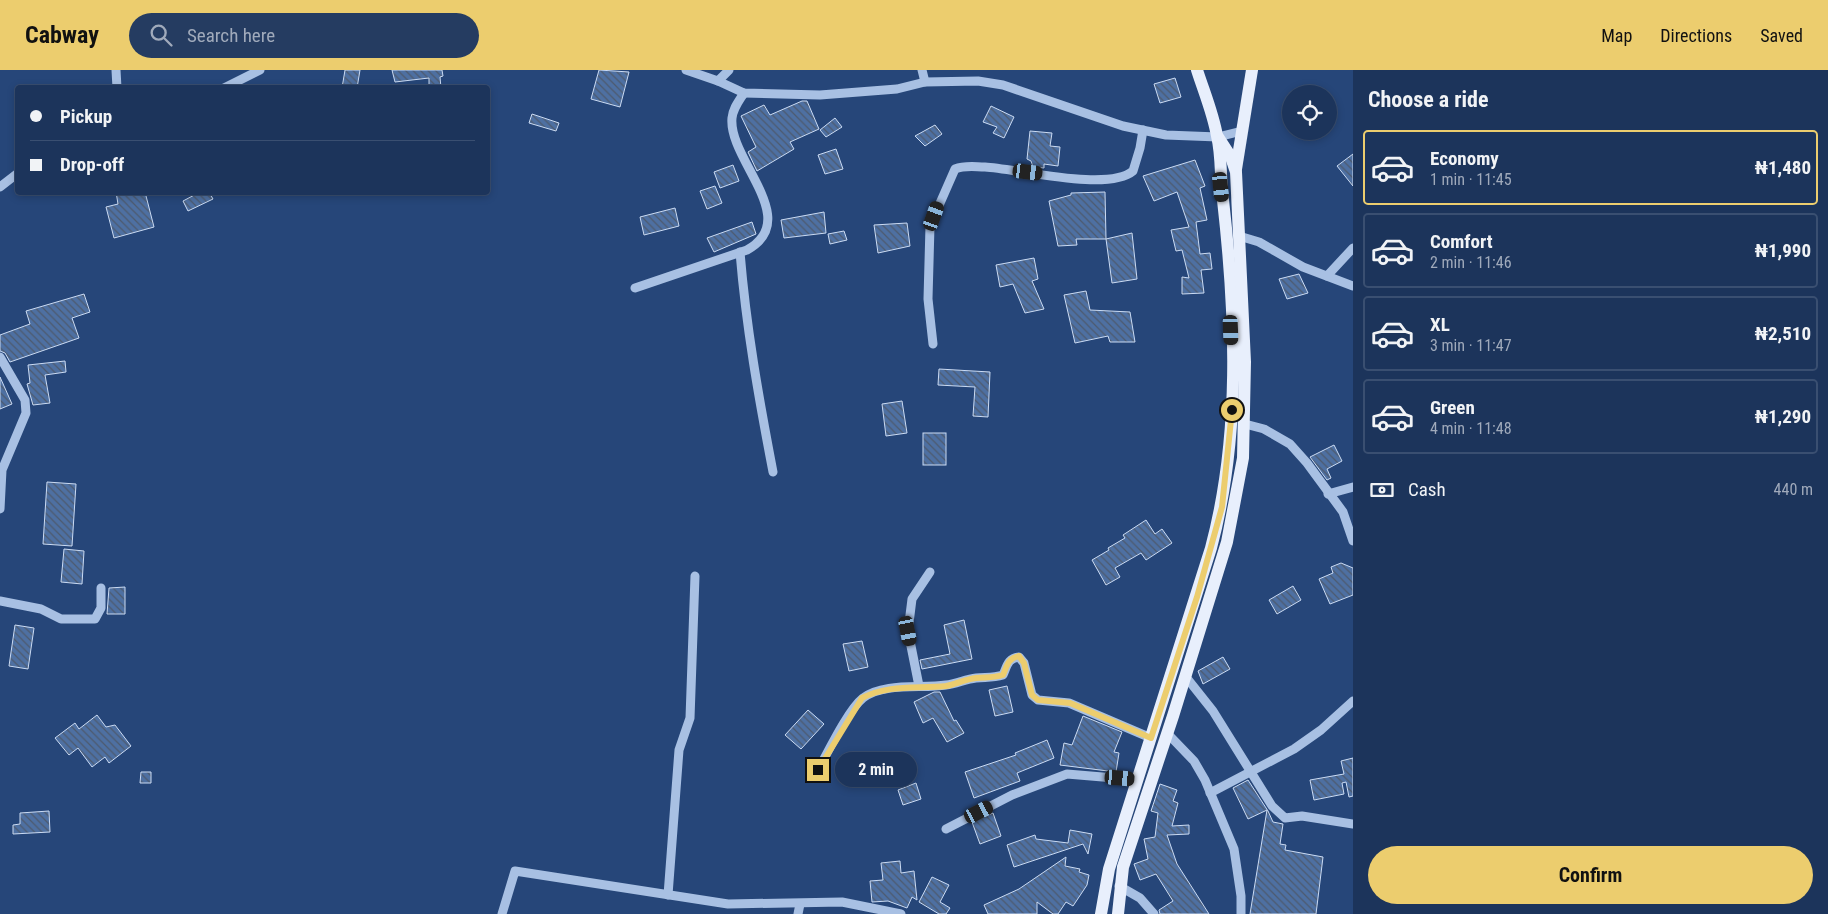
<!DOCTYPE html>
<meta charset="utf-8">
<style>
:root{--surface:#1c345b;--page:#253c61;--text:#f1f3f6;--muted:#a0aabb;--line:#3a4f71;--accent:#eccd6e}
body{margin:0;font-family:"Roboto Condensed",sans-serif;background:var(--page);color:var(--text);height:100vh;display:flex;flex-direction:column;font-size:19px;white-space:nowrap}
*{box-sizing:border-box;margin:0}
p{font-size:16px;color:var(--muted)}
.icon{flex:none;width:28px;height:28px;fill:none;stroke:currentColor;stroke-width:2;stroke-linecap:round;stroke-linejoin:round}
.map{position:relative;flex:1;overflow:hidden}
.panel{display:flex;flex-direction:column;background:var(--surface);width:475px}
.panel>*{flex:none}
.top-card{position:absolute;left:15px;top:15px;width:475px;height:110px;border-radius:5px;box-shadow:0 2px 8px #0003,0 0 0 1px var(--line);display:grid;align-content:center;height:110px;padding:0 15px;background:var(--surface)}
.tools{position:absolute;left:1282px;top:15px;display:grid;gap:10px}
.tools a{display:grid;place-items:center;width:55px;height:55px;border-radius:50%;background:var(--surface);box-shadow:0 2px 8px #0003,0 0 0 1px var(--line);font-size:25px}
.end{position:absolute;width:22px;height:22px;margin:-11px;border:6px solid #eccd6e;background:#111;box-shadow:0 0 0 2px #111}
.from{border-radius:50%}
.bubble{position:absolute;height:35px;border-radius:18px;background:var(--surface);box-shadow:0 2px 8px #0003,0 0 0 1px var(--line);font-size:16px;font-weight:700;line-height:35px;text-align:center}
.car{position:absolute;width:15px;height:30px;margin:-15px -8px;border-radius:6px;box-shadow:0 0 4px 1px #0007;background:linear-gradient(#222 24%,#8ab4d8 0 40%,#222 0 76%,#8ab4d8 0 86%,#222 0)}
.top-card b{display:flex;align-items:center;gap:18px;height:48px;font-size:19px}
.top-card b+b{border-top:1px solid var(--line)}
.top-card i{width:12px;height:12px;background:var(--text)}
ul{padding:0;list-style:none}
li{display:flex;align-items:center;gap:15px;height:75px;margin:0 10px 8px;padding:0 5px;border:2px solid var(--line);border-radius:5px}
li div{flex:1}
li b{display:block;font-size:19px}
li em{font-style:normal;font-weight:700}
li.current{border-color:var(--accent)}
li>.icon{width:45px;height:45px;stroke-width:1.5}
h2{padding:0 15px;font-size:22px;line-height:60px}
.pay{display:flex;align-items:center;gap:12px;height:55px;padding:0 15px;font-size:19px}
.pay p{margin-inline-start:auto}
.button{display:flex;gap:10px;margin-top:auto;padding:10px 15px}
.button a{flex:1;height:58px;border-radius:30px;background:var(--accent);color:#111;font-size:20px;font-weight:700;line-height:58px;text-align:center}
header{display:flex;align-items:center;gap:30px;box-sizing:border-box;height:70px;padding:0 25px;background:var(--accent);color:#111}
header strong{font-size:24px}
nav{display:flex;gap:28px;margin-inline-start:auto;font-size:18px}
.search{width:350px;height:45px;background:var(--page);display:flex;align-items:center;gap:12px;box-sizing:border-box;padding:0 18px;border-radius:28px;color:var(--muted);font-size:19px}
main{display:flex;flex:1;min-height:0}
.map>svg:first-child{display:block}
.building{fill:url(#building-back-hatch);stroke:#cbdbf3}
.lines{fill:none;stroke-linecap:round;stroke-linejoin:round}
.minor{stroke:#a8c0e3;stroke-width:9}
.major{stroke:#e8effc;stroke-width:12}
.route{stroke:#eccd6e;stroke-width:6}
</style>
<header>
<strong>Cabway</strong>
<div class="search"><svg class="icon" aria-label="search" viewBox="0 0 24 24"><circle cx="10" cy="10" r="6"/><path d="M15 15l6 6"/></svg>Search here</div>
<nav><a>Map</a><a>Directions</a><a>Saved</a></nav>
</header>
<main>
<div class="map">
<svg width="1353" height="844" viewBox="0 0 1353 844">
<defs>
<pattern id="building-back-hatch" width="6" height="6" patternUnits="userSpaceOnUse" patternTransform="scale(1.25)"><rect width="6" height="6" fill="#4e70a2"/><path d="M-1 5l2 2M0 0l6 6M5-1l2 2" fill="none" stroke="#4d5a6e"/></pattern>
</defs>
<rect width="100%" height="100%" fill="#264679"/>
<g class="building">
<path d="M345 0H360L357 18H342Z"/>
<path d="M392 0H442L443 6 440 7 441 18H429V8L395 12Z"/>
<path d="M599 0 629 2 620 37 591 29Z"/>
<path d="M1175 8 1181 27 1160 33 1154 14Z"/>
<path d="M802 31H807L819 59 790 72 794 79 757 101 748 82 756 77 741 46 764 35 770 45Z"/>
<path d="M991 36 1014 47 1004 68 993 63 997 57 983 52Z"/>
<path d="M532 44 559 53 556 61 529 53Z"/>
<path d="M835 48 842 57 826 67 820 60Z"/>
<path d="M935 55 942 64 925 76 915 66Z"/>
<path d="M1030 61 1052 63 1050 76 1060 77 1058 96 1044 94V98L1033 97 1031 91 1027 89Z"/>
<path d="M836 79 843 99 825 104 818 85Z"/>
<path d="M1353 84V116L1337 96Z"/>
<path d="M1195 90 1205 116 1200 118 1207 150 1196 152 1200 184 1210 183 1212 199 1201 200 1204 223 1182 224V207L1189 208 1182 180 1176 181 1171 160 1189 157 1177 122 1154 131 1143 106Z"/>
<path d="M733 95 739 111 720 118 714 102Z"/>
<path d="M715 116 722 133 707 139 700 121Z"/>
<path d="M116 122H145L154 157 114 168 106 137 118 134Z"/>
<path d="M200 122H209L213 129 188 141 183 131Z"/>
<path d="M1105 122 1106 169H1076L1077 175 1058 176 1049 131 1071 125V123Z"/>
<path d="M675 138 679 156 644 165 640 147Z"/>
<path d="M824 142 826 163 784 168 781 150Z"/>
<path d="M752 152 756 164 714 182 707 168Z"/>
<path d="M907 153 910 176 878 183 874 155Z"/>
<path d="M844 161 847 170 830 174 828 164Z"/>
<path d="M1132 163 1137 209 1112 213 1106 169Z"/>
<path d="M1034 188 1038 209 1032 211 1044 239 1025 243 1013 214 1000 217 996 195Z"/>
<path d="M1299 204 1308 223 1287 229 1279 209Z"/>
<path d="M1086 221 1090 240 1130 242 1135 272H1110L1108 266 1075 273 1064 225Z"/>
<path d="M84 224 90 242 72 248 79 268 10 292 5 283 0 281V265L30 254 26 241Z"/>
<path d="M65 291 66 302 45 305 50 333 33 335 27 314 30 313 28 295Z"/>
<path d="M939 299 990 302 988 347 973 346 975 317 938 315Z"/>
<path d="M0 307 12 334 0 339Z"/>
<path d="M902 331 907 363 886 366 882 334Z"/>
<rect x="923" y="363" width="23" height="32"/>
<path d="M1334 375 1342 391 1327 399 1331 408 1327 410 1310 387Z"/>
<path d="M47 412 76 414 72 476 43 474Z"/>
<path d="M1146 450 1155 464 1162 459 1172 473 1146 490 1141 483 1115 498 1120 507 1106 515 1092 490 1109 480 1108 478 1125 468 1123 465Z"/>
<path d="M64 479 84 481 82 514 61 512Z"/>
<path d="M1341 493 1353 498V525L1330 534 1319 509 1333 503 1331 497Z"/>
<path d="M1293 516 1301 530 1277 544 1269 530Z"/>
<path d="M125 517V544H107L109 518Z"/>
<path d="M964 550 972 589 922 599 920 590 950 584 944 555Z"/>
<path d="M15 555 34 558 28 599 9 596Z"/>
<path d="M862 571 868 597 849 601 843 574Z"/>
<path d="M1223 587 1230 599 1203 614 1198 601Z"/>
<path d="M1007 616 1013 642 995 646 989 620Z"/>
<path d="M934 622H940L954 651 956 650 964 663 947 672 933 648 923 653 914 632Z"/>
<path d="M808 640 824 654 801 679 785 665Z"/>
<path d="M97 645 106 657 115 655 131 676 109 693 105 687 92 697 78 678 69 685 55 668 75 653 79 659Z"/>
<path d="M1083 646 1122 662 1114 682 1119 683 1116 702 1060 695 1064 673 1072 675Z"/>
<path d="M1047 670 1054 688 1017 703 1020 711 974 728 965 702 1016 685 1015 683Z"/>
<path d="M1353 688V726L1349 727 1346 712 1342 713 1344 724 1314 730 1310 710 1344 704 1341 691Z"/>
<path d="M141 702H151V713H140Z"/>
<path d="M1248 710 1268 741 1273 752 1283 754 1280 774 1286 775 1285 780 1323 787 1316 844H1250L1267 740 1248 749 1233 718Z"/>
<path d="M916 713 921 729 903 735 898 720Z"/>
<path d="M1160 714 1177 720 1173 731 1178 733 1172 756 1189 755V764L1167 765 1177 794 1209 844H1160L1159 840 1173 831 1156 804 1140 810 1134 794 1148 789 1144 769 1155 767 1158 743 1151 741Z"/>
<path d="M49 741 50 762 13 764V755L20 754V743Z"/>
<path d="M993 743 1001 766 980 774 972 752Z"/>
<path d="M1070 760 1092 764 1088 784 1083 774 1014 797 1007 775 1035 765 1036 769 1068 773Z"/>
<path d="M1066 787 1065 796 1080 799 1079 802 1089 805 1087 815 1073 836 1066 832 1058 844H1053L1037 832V844H988L984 835 1019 819Z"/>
<path d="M900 791 901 803 914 801 917 830 912 827 907 838 888 831 872 832 870 811 883 810 881 793Z"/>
<path d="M932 807 949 815 940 832 950 838 946 844H939L919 832Z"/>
</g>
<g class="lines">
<g class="minor">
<path d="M116 0 117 18"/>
<path d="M686 0 718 11 744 23 820 25 897 19 925 12 978 11 1003 15 1123 56 1166 65 1218 67 1242 61"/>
<path d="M922 0 925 12"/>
<path d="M718 11 729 0"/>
<path d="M224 18 260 0"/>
<path d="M0 117 18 103"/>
<path d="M1239 166 1259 172 1303 197 1353 216"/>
<path d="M740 182C746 257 759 329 773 402"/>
<path d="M1327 206 1353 178"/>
<path d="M635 218 747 180C803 149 728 90 732 48 733 38 739 31 744 23"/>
<path d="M933 274 928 229 930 156 955 99C965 95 975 97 985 97 1019 99 1108 122 1133 101L1140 78 1143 60"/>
<path d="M0 287 25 330 26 343 2 400 0 439"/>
<path d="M1245 354 1264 359 1290 374 1307 393 1343 442 1353 471"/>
<path d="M1328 424 1353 417"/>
<path d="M0 531 41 539 61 549H95L101 538V518"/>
<path d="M1186 607 1213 641 1272 736 1285 748 1302 746 1353 754"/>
<path d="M919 616 908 561 912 529 930 502"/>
<path d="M1167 663 1194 691 1205 710 1234 779 1241 826V844"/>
<path d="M818 700C828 682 848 640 863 628 884 612 922 619 946 615 956 614 966 609 976 608 986 607 993 608 1003 605 1007 596 1008 588 1019 587L1024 593 1032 625 1038 630 1069 633 1151 668"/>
<path d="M1210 723 1294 679 1321 660 1353 631"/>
<path d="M946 759 1012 725 1067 704 1138 710"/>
<path d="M1119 816 1140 828 1154 844"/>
<path d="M668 825 679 680 690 648 695 506"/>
<path d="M502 844 515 801 728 834 842 832 901 844"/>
<path d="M798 844 800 834"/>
</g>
<g class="major">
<path d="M1236 99 1252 0"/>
<path d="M1101 844 1109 799 1211 478C1241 366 1236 245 1223 130 1220 109 1222 86 1217 66 1213 43 1204 22 1197 0"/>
<path d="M1118 844 1123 797 1173 646 1227 472 1243 388 1245 292 1236 102 1231 87 1218 67"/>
</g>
</g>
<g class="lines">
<path class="route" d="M818 700 862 628C889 614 917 619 946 616 956 614 966 609 976 608 986 607 993 608 1003 605 1007 596 1008 588 1019 586L1024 593 1032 625 1038 630 1070 633 1151 668 1197 527 1222 437 1232 340"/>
</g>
</svg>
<div class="tools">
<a><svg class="icon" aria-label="locate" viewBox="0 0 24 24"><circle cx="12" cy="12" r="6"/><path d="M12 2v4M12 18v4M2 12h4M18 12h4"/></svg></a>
</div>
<i class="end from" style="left:1232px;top:340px"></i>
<i class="end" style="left:818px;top:700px"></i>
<div class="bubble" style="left:835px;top:682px;width:82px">2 min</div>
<i class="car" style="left:1028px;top:102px;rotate:97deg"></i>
<i class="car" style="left:1221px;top:117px;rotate:174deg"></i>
<i class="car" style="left:934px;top:146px;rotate:20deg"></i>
<i class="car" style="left:1231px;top:260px;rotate:178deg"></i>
<i class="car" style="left:908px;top:561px;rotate:169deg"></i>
<i class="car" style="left:1120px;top:708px;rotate:95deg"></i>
<i class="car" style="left:979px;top:742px;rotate:63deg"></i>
<div class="top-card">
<b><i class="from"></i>Pickup</b>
<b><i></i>Drop-off</b>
</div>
</div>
<section class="panel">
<h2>Choose a ride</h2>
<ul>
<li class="current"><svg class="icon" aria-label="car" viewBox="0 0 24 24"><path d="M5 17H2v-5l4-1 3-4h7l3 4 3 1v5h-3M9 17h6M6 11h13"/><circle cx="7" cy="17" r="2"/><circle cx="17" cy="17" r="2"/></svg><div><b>Economy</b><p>1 min · 11:45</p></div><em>₦1,480</em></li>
<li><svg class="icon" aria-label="car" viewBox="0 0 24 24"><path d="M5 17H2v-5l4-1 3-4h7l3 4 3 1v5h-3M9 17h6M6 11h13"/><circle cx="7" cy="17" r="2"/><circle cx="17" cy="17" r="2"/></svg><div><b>Comfort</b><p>2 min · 11:46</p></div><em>₦1,990</em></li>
<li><svg class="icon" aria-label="car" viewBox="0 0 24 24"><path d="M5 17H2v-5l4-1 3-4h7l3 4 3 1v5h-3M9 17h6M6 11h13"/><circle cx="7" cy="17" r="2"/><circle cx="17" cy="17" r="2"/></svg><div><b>XL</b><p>3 min · 11:47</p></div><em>₦2,510</em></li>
<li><svg class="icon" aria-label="car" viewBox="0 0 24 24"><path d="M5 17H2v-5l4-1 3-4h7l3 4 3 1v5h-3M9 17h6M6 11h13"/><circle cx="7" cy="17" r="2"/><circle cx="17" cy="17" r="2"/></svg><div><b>Green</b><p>4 min · 11:48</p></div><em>₦1,290</em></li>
</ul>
<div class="pay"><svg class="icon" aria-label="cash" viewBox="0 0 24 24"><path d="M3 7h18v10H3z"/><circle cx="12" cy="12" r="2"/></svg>Cash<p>440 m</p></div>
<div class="button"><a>Confirm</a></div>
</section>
</main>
